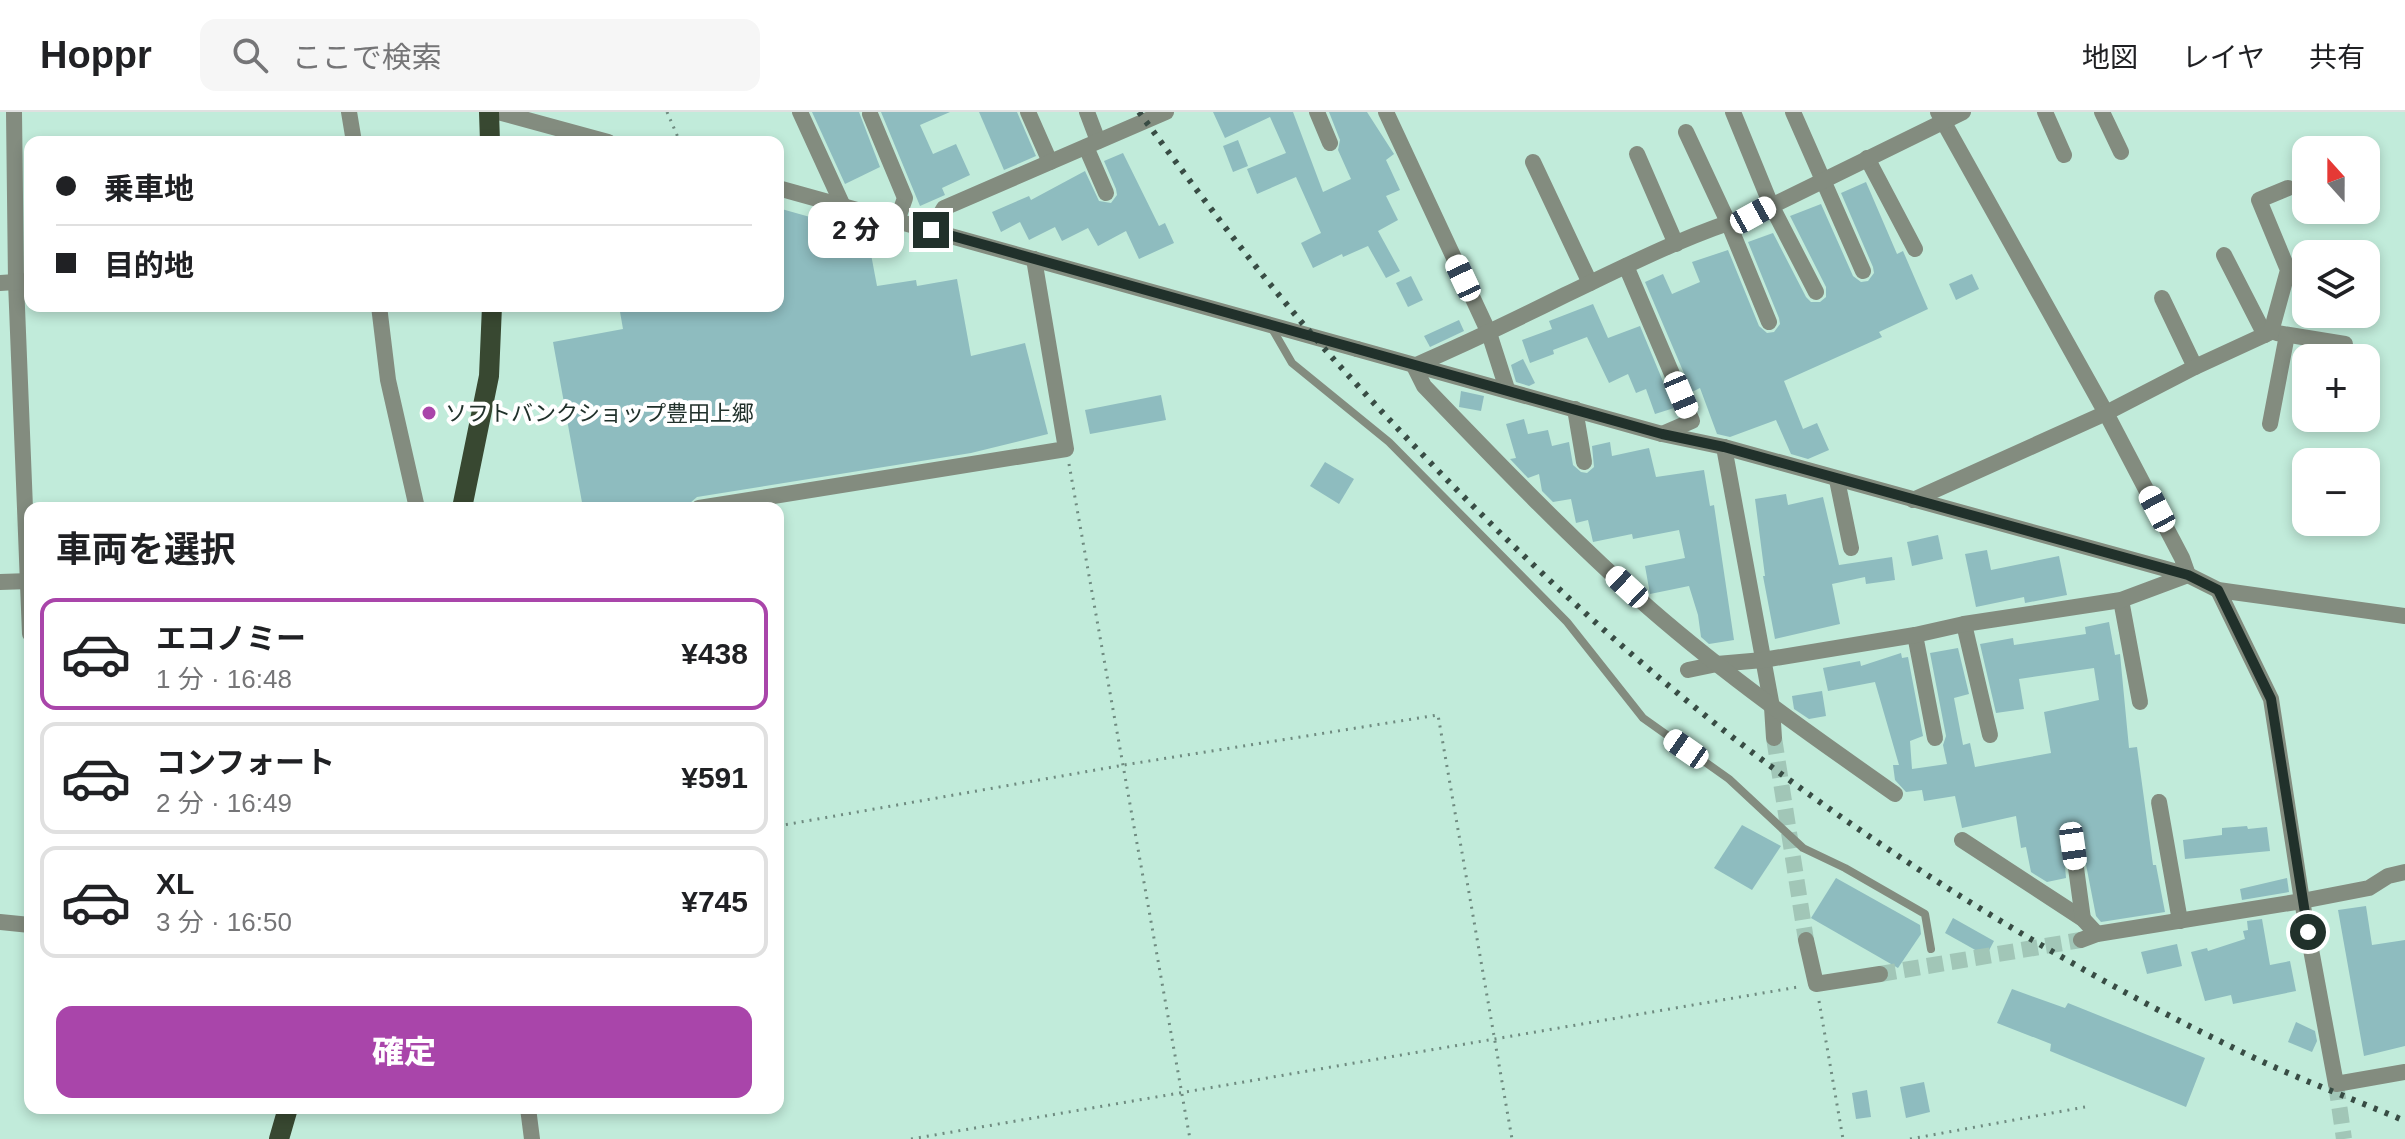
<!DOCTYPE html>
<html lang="ja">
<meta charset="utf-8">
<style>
:root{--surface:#fff;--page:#f6f6f6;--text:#202124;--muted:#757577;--line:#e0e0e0;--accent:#a945aa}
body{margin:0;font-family:Arial,"Noto Sans JP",sans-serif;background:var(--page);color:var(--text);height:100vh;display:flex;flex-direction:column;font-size:30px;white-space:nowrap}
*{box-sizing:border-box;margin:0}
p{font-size:26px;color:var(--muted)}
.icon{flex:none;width:44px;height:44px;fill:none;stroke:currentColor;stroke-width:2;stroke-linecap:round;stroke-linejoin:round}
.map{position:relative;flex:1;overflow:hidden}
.details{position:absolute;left:24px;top:390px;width:760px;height:612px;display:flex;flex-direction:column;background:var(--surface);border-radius:16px;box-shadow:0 4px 12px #0003}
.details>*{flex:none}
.banner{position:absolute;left:24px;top:24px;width:760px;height:176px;border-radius:16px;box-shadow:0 4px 12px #0003;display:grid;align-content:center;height:176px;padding:0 32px;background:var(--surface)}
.needle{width:52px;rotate:339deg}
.controls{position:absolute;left:2292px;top:24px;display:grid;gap:16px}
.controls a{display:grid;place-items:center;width:88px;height:88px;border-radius:16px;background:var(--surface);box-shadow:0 4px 12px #0003;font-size:40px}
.end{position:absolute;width:36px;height:36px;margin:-18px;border:10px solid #21312b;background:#fff;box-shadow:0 0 0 4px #fff}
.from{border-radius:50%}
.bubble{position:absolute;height:56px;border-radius:16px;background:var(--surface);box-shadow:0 4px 12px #0003;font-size:26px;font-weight:800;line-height:56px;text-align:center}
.car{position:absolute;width:24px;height:48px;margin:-24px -12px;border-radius:10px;box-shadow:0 0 6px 2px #0007;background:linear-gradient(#fff 24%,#345 0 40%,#fff 0 76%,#345 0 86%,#fff 0)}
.banner b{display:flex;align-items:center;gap:28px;height:76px;font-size:30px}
.banner b+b{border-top:2px solid var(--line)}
.banner i{width:20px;height:20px;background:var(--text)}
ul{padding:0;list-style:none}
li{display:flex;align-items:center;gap:24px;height:112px;margin:0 16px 12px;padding:0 16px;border:4px solid var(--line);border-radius:16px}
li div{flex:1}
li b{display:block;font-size:30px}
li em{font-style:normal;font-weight:800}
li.current{border-color:var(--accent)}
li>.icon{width:72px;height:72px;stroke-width:1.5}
h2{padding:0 32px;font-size:36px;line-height:96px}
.button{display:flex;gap:16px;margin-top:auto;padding:16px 32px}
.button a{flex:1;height:92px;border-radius:16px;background:var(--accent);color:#fff;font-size:32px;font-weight:800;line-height:92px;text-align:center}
header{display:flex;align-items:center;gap:48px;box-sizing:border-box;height:112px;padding:0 40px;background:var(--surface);border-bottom:2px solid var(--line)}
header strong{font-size:38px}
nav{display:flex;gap:44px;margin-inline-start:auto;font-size:28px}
.search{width:560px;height:72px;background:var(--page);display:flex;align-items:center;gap:20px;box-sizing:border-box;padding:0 28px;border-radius:16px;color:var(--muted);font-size:30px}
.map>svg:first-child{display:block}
.building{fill:#8ebcbf}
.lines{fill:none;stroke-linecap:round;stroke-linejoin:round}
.minor-tunnel{stroke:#a1c6b7;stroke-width:16;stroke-dasharray:16 8;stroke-linecap:butt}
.path{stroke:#6f8b80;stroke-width:3;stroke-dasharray:2 6;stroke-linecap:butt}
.service{stroke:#838c7f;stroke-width:8}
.minor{stroke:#838c7f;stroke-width:16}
.tertiary{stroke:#838c7f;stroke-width:16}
.primary{stroke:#384831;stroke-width:20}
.rail{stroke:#384c44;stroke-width:6;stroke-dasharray:4 8;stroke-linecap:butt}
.route{stroke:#21312b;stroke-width:10}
.poi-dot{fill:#a945aa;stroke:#fff;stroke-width:3}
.labels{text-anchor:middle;stroke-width:8;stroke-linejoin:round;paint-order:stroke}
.poi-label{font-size:22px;fill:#21312b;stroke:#fff;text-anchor:start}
</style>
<header>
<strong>Hoppr</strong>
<div class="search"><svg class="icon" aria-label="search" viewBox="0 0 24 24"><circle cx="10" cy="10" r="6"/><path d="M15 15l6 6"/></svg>ここで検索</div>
<nav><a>地図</a><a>レイヤ</a><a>共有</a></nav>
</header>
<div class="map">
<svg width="2405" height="1027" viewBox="0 0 2405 1027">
<rect width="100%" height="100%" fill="#c1ebda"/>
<g class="building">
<path d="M812 0H859L880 55 845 72Z"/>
<path d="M881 0H950L920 13 933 42 956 32 970 63 942 76 945 83 920 94Z"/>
<path d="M979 0H1017L1036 44 1004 58Z"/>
<path d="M1213 0H1293L1323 80 1351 67 1338 38 1340 28 1329 0H1367L1394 42 1386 48 1400 78 1386 84 1398 108 1378 119 1400 159 1386 166 1368 134 1343 145 1342 142 1313 156 1301 131 1321 121 1296 65 1257 82 1247 57 1286 41 1270 5 1225 26Z"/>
<path d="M1238 28 1248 54 1233 60 1223 34Z"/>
<path d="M1123 41 1159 114 1165 111 1174 131 1139 147 1126 119 1098 134 1088 116 1062 129 1055 115 1029 128 1020 110 1001 120 992 100 1029 84 1031 88 1085 59 1099 89 1111 91 1117 83 1116 77 1104 49Z"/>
<path d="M1866 70 1897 142 1903 139 1928 197 1879 220 1882 225 1784 269 1803 317 1817 311 1829 338 1808 347 1791 342 1776 308 1730 325 1717 322 1700 276 1692 280 1645 170 1663 162 1672 182 1700 170 1692 150 1728 138 1759 214 1767 221 1774 220 1780 212 1779 206 1748 130 1773 121 1806 185 1811 190H1820L1826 185V175L1790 104 1821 92 1853 164 1861 170 1868 169 1874 161 1873 155 1841 81Z"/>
<path d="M778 96 867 121 877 174 916 168 917 174 957 167 971 244 1025 231 1048 322 971 341 697 385 690 391 660 396H583L553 230 623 217 619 194H778Z"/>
<path d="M1972 162 1979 177 1956 188 1949 172Z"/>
<path d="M1411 164 1423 188 1408 195 1396 171Z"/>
<path d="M1593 192 1608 226 1640 214 1674 296 1655 302 1646 277 1636 281 1628 262 1609 271 1587 225 1553 238 1554 242 1530 251 1522 228 1552 217 1549 209Z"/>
<path d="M1459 208 1464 219 1430 235 1424 224Z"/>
<path d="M1523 247 1535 271 1529 274 1516 270 1511 253Z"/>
<path d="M1461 279 1484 284 1481 299 1459 295Z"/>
<path d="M1161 283 1166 308 1090 322 1085 298Z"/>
<path d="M1524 307 1528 322 1548 318 1552 334 1569 330 1573 353 1581 360 1587 361 1594 355 1592 334 1610 330 1612 344 1649 336 1656 365 1704 358 1710 394 1714 393 1734 528 1709 532 1701 525 1698 503 1689 474 1650 482 1645 454 1685 446 1679 418 1633 427 1632 422 1593 430 1588 408 1576 411 1571 387 1553 390 1542 379 1539 362 1528 366 1510 347 1516 346 1506 312Z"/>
<path d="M1325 350 1354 367 1339 392 1310 374Z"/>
<path d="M1786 382 1788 393 1823 385 1839 453 1892 445 1895 468 1866 472 1865 465 1832 472 1840 512 1775 527 1763 464H1765L1755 387Z"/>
<path d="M1938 423 1943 447 1912 454 1907 430Z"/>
<path d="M1987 438 1991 458 2059 444 2067 483 2025 491 2024 485 1976 495 1965 442Z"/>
<path d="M2109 510 2115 543 2120 542 2129 636 2137 635 2153 753H2156L2165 800 2101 810 2096 804 2081 727 2071 723 2063 731 2066 766 2047 770 2031 760 2026 735 2021 736 2016 704 1962 716 1955 684 1924 689 1922 678 1906 680 1895 668 1893 653H1899L1875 570 1828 579 1823 556 1860 549 1861 554 1901 541 1902 546 1908 545 1923 624 1910 629 1912 657 1947 652 1943 633 1946 624 1930 541 1958 536 1969 582 1954 586 1963 633 1970 631 1975 655 2051 641 2044 600 2099 588 2094 556 2019 567 2024 597 1996 601 1980 532 2013 526 2014 533 2086 522 2085 515Z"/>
<path d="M1822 579 1826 604 1809 607 1794 597 1792 584Z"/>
<path d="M1742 713 1781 734 1752 778 1714 756Z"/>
<path d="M2247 714 2248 717 2267 715 2270 739 2185 747 2183 728 2222 723V716Z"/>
<path d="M1836 766 1920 813 1921 822 1898 856 1811 806Z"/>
<path d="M2287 766 2289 780 2242 788 2240 777Z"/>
<path d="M2366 794 2372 833 2405 828V934L2364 944 2338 798Z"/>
<path d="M1953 806 1994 829 1986 844 1945 821Z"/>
<path d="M2262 807 2270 853 2290 849 2296 879 2233 892 2231 883 2205 889 2191 840 2207 836 2208 839 2245 827 2243 819 2248 818 2247 809Z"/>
<path d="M2177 832 2182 854 2147 862 2141 840Z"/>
<path d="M2012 877 2065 896 2068 891 2205 946 2186 995 2050 939 2051 932 1997 911Z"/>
<path d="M2296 910 2315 919 2317 929 2312 940 2288 930Z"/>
<path d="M1924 970 1930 1000 1906 1006 1900 975Z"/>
<path d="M1867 978 1871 1005 1856 1007 1852 981Z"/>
</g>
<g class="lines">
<g class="minor-tunnel">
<path d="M1774 626 1806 828"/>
<path d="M1880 862 2081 828"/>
<path d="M2336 972 2344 1027"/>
</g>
<g class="path">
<path d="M667 0 680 30"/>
<path d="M1069 352 1190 1027"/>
<path d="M778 714 1124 653 1438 603 1512 1027"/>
<path d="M1819 889 1843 1027"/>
<path d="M911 1027 1798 875"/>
<path d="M1910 1027 2085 995"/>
</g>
<path class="service" d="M1270 213 1292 251 1389 330 1567 510 1643 606 1729 667 1803 736 1845 756 1925 802 1931 837"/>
<g class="minor">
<path d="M14 0 16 170 30 522"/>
<path d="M349 0 354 30"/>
<path d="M800 0 843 94"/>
<path d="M1028 0 1050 50"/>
<path d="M1087 0 1098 29"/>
<path d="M1317 0 1330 31"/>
<path d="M1386 0 1489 221 1507 277"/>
<path d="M1733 0 1771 93 1816 180"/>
<path d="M1793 0 1863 159"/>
<path d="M1938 0 2106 301 2182 446 2188 463"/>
<path d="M2045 0 2064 43"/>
<path d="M2102 0 2121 40"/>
<path d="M870 2 905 86 897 109"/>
<path d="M1686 20 1728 110 1769 210"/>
<path d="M1086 35 1106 81"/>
<path d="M1637 42 1676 132"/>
<path d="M1867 46 1915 137"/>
<path d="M1533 50 1590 171"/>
<path d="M931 118 944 96 1166 0"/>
<path d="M2224 143 2265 223"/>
<path d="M1626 154 1692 309 1662 322"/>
<path d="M0 171 30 169"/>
<path d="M2162 186 2195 255"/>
<path d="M379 194 388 268 417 396"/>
<path d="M2277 221 2345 232"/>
<path d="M1357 237 1662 322 1724 335 2188 463 2218 478 2405 504"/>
<path d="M1575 297 1584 350"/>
<path d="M2270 312 2287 223"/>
<path d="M1724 335 1772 595 1774 626"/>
<path d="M1837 368 1851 436"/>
<path d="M1913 388 2106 301 2195 255 2271 220 2288 158 2259 88 2288 76"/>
<path d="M699 396 1066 337 1034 147"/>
<path d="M0 470 30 469"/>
<path d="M2218 478 2271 587 2302 789 2336 972 2405 960"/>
<path d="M2121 488 2140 590"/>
<path d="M1964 512 1990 623"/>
<path d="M1915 523 1935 626"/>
<path d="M1688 558 1717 552 1763 548 1915 523 1964 512 2121 488 2188 463"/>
<path d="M1895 682C1811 623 1727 564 1649 496 1570 426 1497 350 1424 274L1414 254C1465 232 1515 208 1565 183 1626 154 1688 122 1753 103L1963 0"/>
<path d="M2159 690 2180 809"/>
<path d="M1962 728 2083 807 2097 822"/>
<path d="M2073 734 2083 807"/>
<path d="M0 810 30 813"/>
<path d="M1806 828 1816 872 1880 862"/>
<path d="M2081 828 2097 822 2302 789 2369 776 2388 764 2405 760"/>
<path d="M528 996 532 1027"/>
</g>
<g class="tertiary">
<path d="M498 0 608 30"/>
<path d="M778 76 1357 237"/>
</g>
<g class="primary">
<path d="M489 0 490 30"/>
<path d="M462 396 489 264 492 194"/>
<path d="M279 1027 288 996"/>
</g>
<path class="rail" d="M1139 0C1202 86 1267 173 1338 252 1466 393 1602 526 1753 641 1904 755 2068 856 2238 938 2292 965 2349 985 2405 1009"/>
</g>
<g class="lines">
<path class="route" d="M931 118 1662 322 1724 335 2188 463 2218 478 2271 587 2308 820"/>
</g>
<circle class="poi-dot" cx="429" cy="301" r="8"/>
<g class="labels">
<g class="poi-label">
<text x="445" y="309">ソフトバンクショップ豊田上郷</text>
</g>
</g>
</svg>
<div class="controls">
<a><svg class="needle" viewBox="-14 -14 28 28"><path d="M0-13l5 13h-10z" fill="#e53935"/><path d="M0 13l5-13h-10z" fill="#757577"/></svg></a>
<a><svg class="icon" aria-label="layers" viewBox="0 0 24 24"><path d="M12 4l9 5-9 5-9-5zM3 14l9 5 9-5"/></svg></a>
<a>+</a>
<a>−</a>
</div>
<i class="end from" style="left:2308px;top:820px"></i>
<i class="end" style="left:931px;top:118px"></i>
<div class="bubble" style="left:808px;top:90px;width:96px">2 分</div>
<i class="car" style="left:1753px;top:103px;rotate:61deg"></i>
<i class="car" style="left:1463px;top:166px;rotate:335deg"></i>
<i class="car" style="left:1681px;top:283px;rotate:157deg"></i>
<i class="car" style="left:2157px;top:397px;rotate:332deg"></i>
<i class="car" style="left:1627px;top:475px;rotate:313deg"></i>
<i class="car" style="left:1686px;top:637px;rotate:305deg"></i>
<i class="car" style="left:2073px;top:734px;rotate:172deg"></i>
<div class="banner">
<b><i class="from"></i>乗車地</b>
<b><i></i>目的地</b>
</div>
<section class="details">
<h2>車両を選択</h2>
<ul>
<li class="current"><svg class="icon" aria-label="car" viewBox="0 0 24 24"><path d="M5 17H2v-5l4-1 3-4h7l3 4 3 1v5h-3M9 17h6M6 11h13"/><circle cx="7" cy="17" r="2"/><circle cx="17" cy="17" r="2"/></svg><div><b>エコノミー</b><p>1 分 · 16:48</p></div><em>¥438</em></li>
<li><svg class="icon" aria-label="car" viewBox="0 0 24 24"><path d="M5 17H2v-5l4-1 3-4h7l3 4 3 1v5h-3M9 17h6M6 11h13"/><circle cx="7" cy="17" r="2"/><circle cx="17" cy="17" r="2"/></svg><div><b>コンフォート</b><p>2 分 · 16:49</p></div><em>¥591</em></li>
<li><svg class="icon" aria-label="car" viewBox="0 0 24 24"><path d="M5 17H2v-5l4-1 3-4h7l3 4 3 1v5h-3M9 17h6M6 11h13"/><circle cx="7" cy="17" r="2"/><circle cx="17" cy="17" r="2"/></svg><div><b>XL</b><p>3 分 · 16:50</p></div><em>¥745</em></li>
</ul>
<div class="button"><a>確定</a></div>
</section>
</div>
